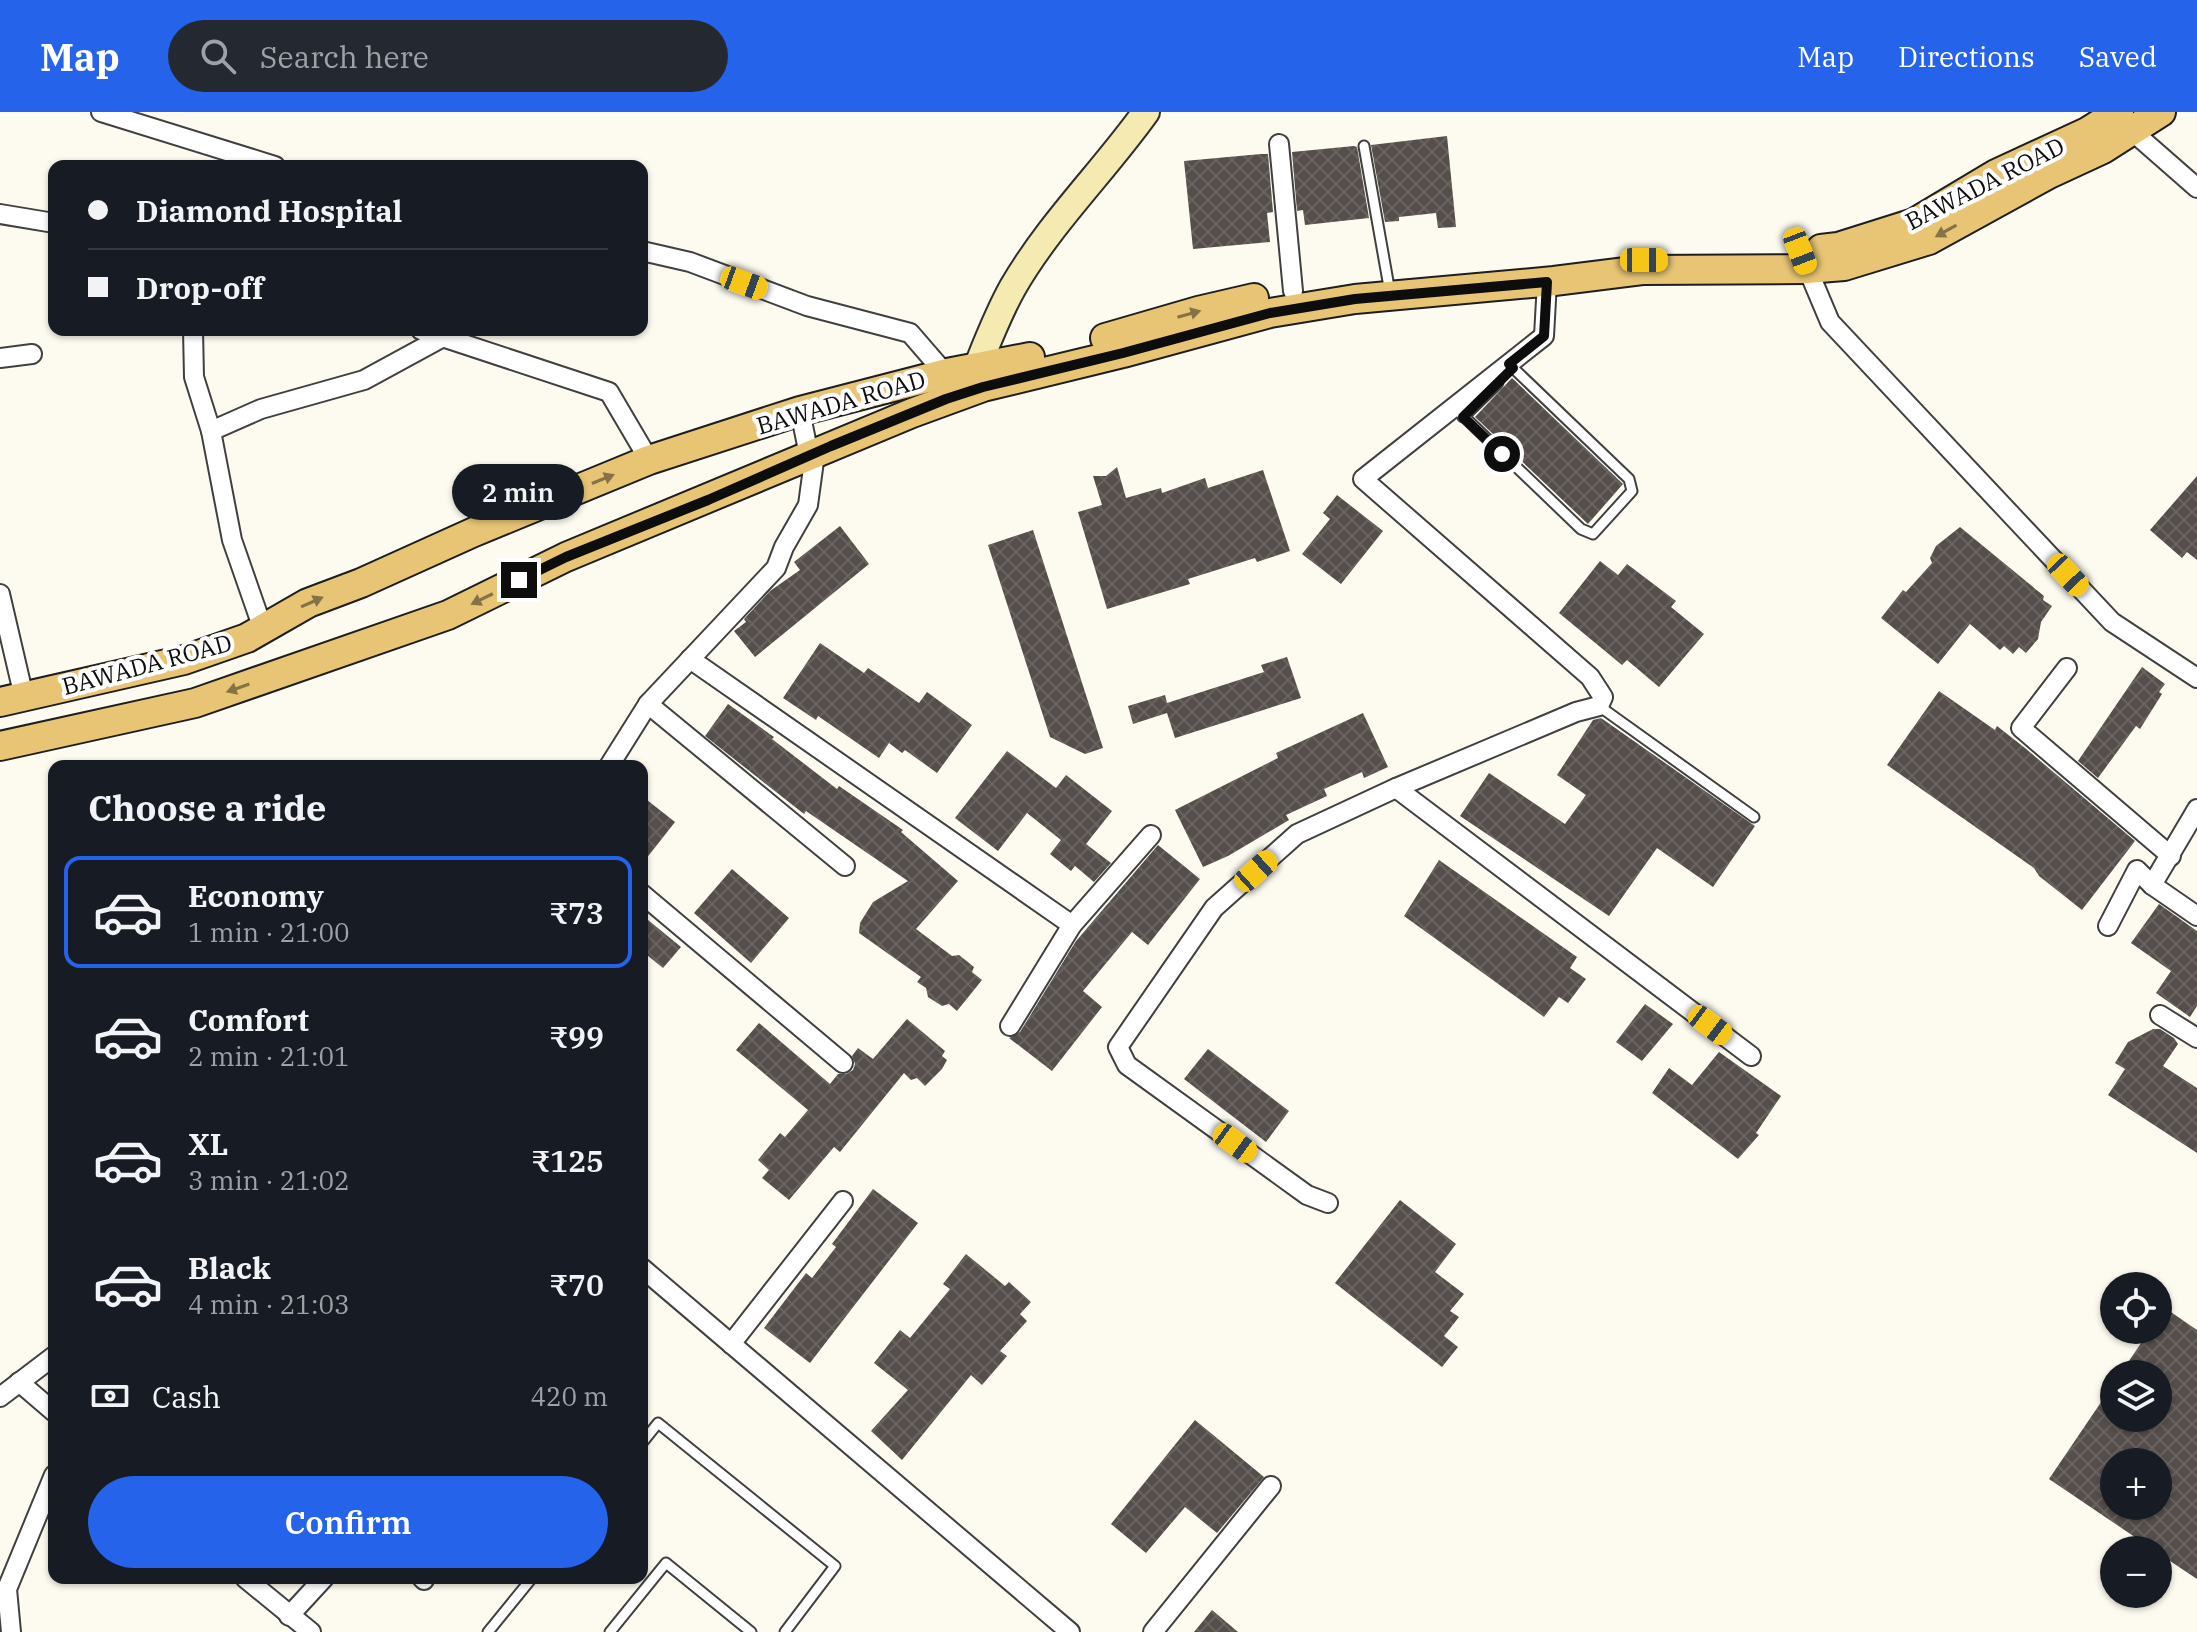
<!DOCTYPE html>
<meta charset="utf-8">
<style>
:root{--surface:#171b24;--page:#242831;--text:#f1f3f6;--muted:#9ea1a6;--line:#363941;--accent:#2563eb}
body{margin:0;font-family:"IBM Plex Serif",serif;background:var(--page);color:var(--text);height:100vh;display:flex;flex-direction:column;font-size:30px;white-space:nowrap}
*{box-sizing:border-box;margin:0}
p{font-size:26px;color:var(--muted)}
.icon{flex:none;width:44px;height:44px;fill:none;stroke:currentColor;stroke-width:2;stroke-linecap:round;stroke-linejoin:round}
.map{position:relative;flex:1;overflow:hidden}
.panel{position:absolute;left:48px;top:648px;width:600px;height:824px;display:flex;flex-direction:column;background:var(--surface);border-radius:16px;box-shadow:0 2px 6px #0004}
.panel>*{flex:none}
.guide{position:absolute;left:48px;top:48px;width:600px;height:176px;border-radius:16px;box-shadow:0 2px 6px #0004;display:grid;align-content:center;height:176px;padding:0 40px;background:var(--surface)}
.tools{position:absolute;left:2100px;top:1160px;display:grid;gap:16px}
.tools a{display:grid;place-items:center;width:72px;height:72px;border-radius:50%;background:var(--surface);box-shadow:0 2px 6px #0004;font-size:40px}
.end{position:absolute;width:36px;height:36px;margin:-18px;border:10px solid #0d0d0d;background:#fff;box-shadow:0 0 0 4px #fff}
.from{border-radius:50%}
.bubble{position:absolute;height:56px;border-radius:28px;background:var(--surface);box-shadow:0 2px 6px #0004;font-size:26px;font-weight:600;line-height:56px;text-align:center}
.car{position:absolute;width:24px;height:48px;margin:-24px -12px;border-radius:10px;box-shadow:0 0 6px 2px #0007;background:linear-gradient(#f5c518 24%,#345 0 40%,#f5c518 0 76%,#345 0 86%,#f5c518 0)}
.guide b{display:flex;align-items:center;gap:28px;height:76px;font-size:30px}
.guide b+b{border-top:2px solid var(--line)}
.guide i{width:20px;height:20px;background:var(--text)}
ul{padding:0;list-style:none}
li{display:flex;align-items:center;gap:24px;height:112px;margin:0 16px 12px;padding:0 24px;border:4px solid transparent;border-radius:16px}
li div{flex:1}
li b{display:block;font-size:30px}
li em{font-style:normal;font-weight:600}
li.current{border-color:var(--accent)}
li>.icon{width:72px;height:72px;stroke-width:1.5}
h2{padding:0 40px;font-size:36px;line-height:96px}
.pay{display:flex;align-items:center;gap:20px;height:88px;padding:0 40px;font-size:30px}
.pay p{margin-inline-start:auto}
.button{display:flex;gap:16px;margin-top:auto;padding:16px 40px}
.button a{flex:1;height:92px;border-radius:48px;background:var(--accent);color:#fff;font-size:32px;font-weight:600;line-height:92px;text-align:center}
header{display:flex;align-items:center;gap:48px;box-sizing:border-box;height:112px;padding:0 40px;background:var(--accent);color:#fff}
header strong{font-size:38px}
nav{display:flex;gap:44px;margin-inline-start:auto;font-size:28px}
.search{width:560px;height:72px;background:var(--page);display:flex;align-items:center;gap:20px;box-sizing:border-box;padding:0 28px;border-radius:44px;color:var(--muted);font-size:30px}
.map>svg:first-child{display:block}
.building{fill:url(#building-cross-hatch);fill-rule:evenodd}
.lines{fill:none;stroke-linecap:round;stroke-linejoin:round}
.lane-casing{stroke:#404040;stroke-width:13}
.street-casing{stroke:#404040;stroke-width:22}
.secondary-casing{stroke:#2f2f2f;stroke-width:30}
.primary-casing{stroke:#1e1e1e;stroke-width:32}
.lane{stroke:#fff;stroke-width:9}
.street{stroke:#fff;stroke-width:18}
.secondary{stroke:#f5eab2;stroke-width:26}
.primary{stroke:#e8c575;stroke-width:28}
.oneway{fill:#857246}
.route{stroke:#0d0d0d;stroke-width:10}
.labels{text-anchor:middle;stroke-width:8;stroke-linejoin:round;paint-order:stroke}
.street-label{font-size:24px;fill:#0d0d0d;stroke:#fff}
</style>
<header>
<strong>Map</strong>
<div class="search"><svg class="icon" aria-label="search" viewBox="0 0 24 24"><circle cx="10" cy="10" r="6"/><path d="M15 15l6 6"/></svg>Search here</div>
<nav><a>Map</a><a>Directions</a><a>Saved</a></nav>
</header>
<div class="map">
<svg width="2197" height="1520" viewBox="0 0 2197 1520">
<defs>
<pattern id="building-cross-hatch" width="8" height="8" patternUnits="userSpaceOnUse" patternTransform="scale(2)"><rect width="8" height="8" fill="#554e4b"/><path d="M0 0l8 8M0 8l8-8" fill="none" stroke="#686360"/></pattern>
</defs>
<rect width="100%" height="100%" fill="#fdfaf0"/>
<g class="building">
<path d="M1447 24 1456 115 1438 116 1436 101 1399 105V109L1385 110 1371 33Z"/>
<path d="M1354 34 1357 35 1369 106 1305 113 1303 98 1297 99 1292 40Z"/>
<path d="M1261 42H1268L1273 100 1267 101 1270 130 1193 137 1184 49Z"/>
<path d="M1512 266 1623 372 1588 412 1475 305Z"/>
<path d="M1117 355 1126 386 1161 376 1162 381 1205 366 1208 376 1263 358 1290 439 1257 450 1255 446 1188 467 1190 472 1107 497 1078 400 1102 393 1093 364H1106Z"/>
<path d="M2197 364V448L2187 440 2182 446 2150 418Z"/>
<path d="M1337 383 1383 419 1341 472 1302 442 1330 407 1323 401Z"/>
<path d="M840 414 869 452 755 545 734 519 746 510 744 507 770 479 800 458 794 450Z"/>
<path d="M1960 415 2044 484 2043 488 2052 494 2041 510 2038 527 2026 541 2019 535 2013 542 2004 534 2000 538 1970 512 1938 552 1881 506 1903 478 1906 480 1932 451 1930 446 1936 434Z"/>
<path d="M1033 418 1103 636 1085 642 1050 625 988 433Z"/>
<path d="M1600 449 1618 463 1627 452 1676 489 1671 495 1704 522 1659 575 1627 548 1622 553 1559 501Z"/>
<path d="M820 531 864 561 868 556 919 591 927 580 972 613 937 661 905 638 902 641 889 631 879 646 818 604 816 608 783 586Z"/>
<path d="M1287 545 1301 586 1175 626 1167 601 1133 612 1128 594 1165 583 1167 591 1264 560 1261 553Z"/>
<path d="M2142 555 2165 572 2159 580 2162 582 2140 617 2136 614 2098 666 2078 649Z"/>
<path d="M1939 579 1995 618 1997 614 2025 636 2135 729 2082 798 2039 764 2034 756 1887 653Z"/>
<path d="M728 592 774 625 772 627 837 677 839 674 903 718 901 720 958 769 916 817 952 844 959 843 974 855 972 860 982 868 957 899 949 892 942 894 928 885 926 876 917 870 921 865 859 821 860 811 873 790 908 769 806 699 804 702 705 624Z"/>
<path d="M1363 601 1388 655 1364 666 1362 660 1324 677 1327 684 1286 703 1289 708 1228 744 1203 755 1175 698 1278 646 1276 641Z"/>
<path d="M1601 606 1755 714 1713 775 1657 736 1609 804 1460 704 1489 661 1565 712 1586 683 1557 663 1593 608Z"/>
<path d="M1007 639 1056 676 1066 663 1112 699 1086 732 1111 751 1094 770 1075 754 1071 759 1050 742 1061 728 1027 701 998 739 955 706Z"/>
<path d="M642 684 675 710 642 752Z"/>
<path d="M1158 733 1200 767 1148 833 1132 820 1083 879 1102 895 1052 959 1009 926 1020 920 1076 829Z"/>
<path d="M1439 748 1577 845 1570 856 1586 867 1568 891 1559 885 1544 905 1404 804Z"/>
<path d="M732 757 789 806 751 851 694 801Z"/>
<path d="M2159 792 2197 819V894L2190 905 2156 881 2171 859 2131 831Z"/>
<path d="M642 803 681 835 663 856 642 839Z"/>
<path d="M1645 892 1673 912 1642 949 1616 930Z"/>
<path d="M907 907 945 939 942 944 947 948 942 957 925 974 917 966 911 968 904 961 840 1040 834 1035 789 1088 762 1066 769 1058 758 1048 780 1021 785 1025 808 998 736 938 759 911 830 972 838 962H846L853 958 855 952 852 944 858 936 873 947Z"/>
<path d="M2153 917H2160L2174 926 2178 932 2163 954 2197 976V1041L2108 983 2125 957 2115 951 2128 930Z"/>
<path d="M1208 937 1289 999 1266 1030 1184 967Z"/>
<path d="M1719 940 1781 984 1756 1021 1759 1023 1738 1047 1652 981 1669 956 1692 973Z"/>
<path d="M873 1077 918 1111 810 1251 764 1216 806 1161 812 1166 836 1135 832 1132Z"/>
<path d="M1400 1088 1456 1132 1435 1160 1464 1182 1450 1199 1459 1205 1444 1224 1458 1235 1442 1255 1335 1171Z"/>
<path d="M966 1142 1005 1174 1009 1170 1031 1190 1020 1202 1027 1209 1000 1239 1007 1244 982 1273 971 1263 902 1348 871 1319 908 1278 874 1251 900 1218 910 1226 950 1177 943 1172Z"/>
<path d="M2165 1196 2197 1218V1467L2158 1441V1438H2154L2049 1367 2114 1271V1306H2158V1262H2120L2150 1218H2158V1206ZM2114 1350H2158V1394H2114Z"/>
<path d="M1195 1308 1264 1365 1217 1421 1185 1395 1146 1441 1111 1412Z"/>
<path d="M1212 1498 1238 1520H1194Z"/>
</g>
<g class="lines">
<defs>
<g id="lane">
<path d="M1364 34 1389 175"/>
<path d="M1454 295 1581 417 1593 422 1632 379 1629 367 1509 252"/>
<path d="M1463 305 1498 271"/>
<path d="M1599 594 1754 705"/>
<path d="M642 1331 658 1311 835 1454 785 1520"/>
<path d="M488 1520 532 1466"/>
<path d="M610 1520 666 1451 751 1520"/>
</g>
<g id="street">
<path d="M101 0 275 54"/>
<path d="M2124 12 2197 76"/>
<path d="M1279 32 1293 179"/>
<path d="M0 102 54 111"/>
<path d="M642 139 690 150 807 194 910 221 949 266"/>
<path d="M1800 139 1830 210 2112 510 2197 566"/>
<path d="M193 218 194 265 211 319 261 297 364 268 443 225"/>
<path d="M421 218 609 280 649 348"/>
<path d="M0 246 32 242"/>
<path d="M211 319 232 428 263 517"/>
<path d="M0 482 24 585"/>
<path d="M690 547 1072 813"/>
<path d="M2067 556 2021 616 2171 744"/>
<path d="M648 592 845 754"/>
<path d="M609 654 648 592 776 456 784 435 808 393 814 349 809 343 800 299"/>
<path d="M1396 676 1751 944"/>
<path d="M2152 773 2197 697"/>
<path d="M642 782 843 951"/>
<path d="M2108 814 2137 758 2152 773 2197 804"/>
<path d="M2160 903 2197 926"/>
<path d="M1010 914 1072 813 1151 723"/>
<path d="M1328 1091 1307 1083 1127 953 1118 935 1214 796 1297 722 1396 676 1576 600 1599 594 1603 585 1590 565 1363 367 1544 224 1547 170"/>
<path d="M642 1156 1070 1520"/>
<path d="M731 1232 843 1089"/>
<path d="M19 1270 54 1300"/>
<path d="M0 1285 54 1244"/>
<path d="M245 1466 311 1520"/>
<path d="M422 1466 424 1468"/>
<path d="M289 1504 324 1466"/>
<path d="M11 1520 7 1477 54 1363"/>
<path d="M1153 1520 1271 1374"/>
</g>
<path id="secondary" d="M971 270C984 239 996 205 1013 175 1050 111 1103 60 1146 0"/>
<g id="primary">
<path d="M1821 137 1838 135 1914 111 1996 62 2087 20 2119 0"/>
<path d="M1105 226 1198 199 1254 186"/>
<path d="M0 590 184 548 247 526 308 491 361 471 474 420 649 348 800 299 947 261 1030 245"/>
<path d="M0 634 195 591 448 503 566 445 912 301 983 275 1123 241 1270 201 1355 187 1554 169 1642 158 1807 157 1844 154 1929 128 2049 62 2103 37 2161 0"/>
</g>
</defs>
<use href="#lane" class="lane-casing"/>
<use href="#street" class="street-casing"/>
<use href="#secondary" class="secondary-casing"/>
<use href="#primary" class="primary-casing"/>
<use href="#lane" class="lane"/>
<use href="#street" class="street"/>
<use href="#secondary" class="secondary"/>
<use href="#primary" class="primary"/>
</g>
<defs><path id="oneway-solid" d="M-6-.8H1V-3.2L6.5 0L1 3.2V.8H-6Z" transform="scale(2)"/></defs>
<g class="oneway">
<use href="#oneway-solid" transform="translate(1946 119) rotate(151)"/>
<use href="#oneway-solid" transform="translate(1189 202) rotate(-16)"/>
<use href="#oneway-solid" transform="translate(603 367) rotate(-22)"/>
<use href="#oneway-solid" transform="translate(482 487) rotate(154)"/>
<use href="#oneway-solid" transform="translate(312 490) rotate(-24)"/>
<use href="#oneway-solid" transform="translate(238 576) rotate(161)"/>
</g>
<g class="lines">
<path class="route" d="M519 468 566 445 708 388 831 334 946 287 983 275 1123 241 1270 201 1355 187 1547 170 1544 224 1509 252 1513 256 1463 305 1502 342"/>
</g>
<g class="labels">
<g class="street-label">
<text transform="translate(1985 72) rotate(-27)" y="8">BAWADA ROAD</text>
<text transform="translate(841 291) rotate(-16)" y="8">BAWADA ROAD</text>
<text transform="translate(147 553) rotate(-15)" y="8">BAWADA ROAD</text>
</g>
</g>
</svg>
<div class="tools">
<a><svg class="icon" aria-label="locate" viewBox="0 0 24 24"><circle cx="12" cy="12" r="6"/><path d="M12 2v4M12 18v4M2 12h4M18 12h4"/></svg></a>
<a><svg class="icon" aria-label="layers" viewBox="0 0 24 24"><path d="M12 4l9 5-9 5-9-5zM3 14l9 5 9-5"/></svg></a>
<a>+</a>
<a>−</a>
</div>
<i class="end from" style="left:1502px;top:342px"></i>
<i class="end" style="left:519px;top:468px"></i>
<div class="bubble" style="left:452px;top:352px;width:132px">2 min</div>
<i class="car" style="left:1800px;top:139px;rotate:159deg"></i>
<i class="car" style="left:1644px;top:148px;rotate:90deg"></i>
<i class="car" style="left:744px;top:171px;rotate:110deg"></i>
<i class="car" style="left:2068px;top:463px;rotate:137deg"></i>
<i class="car" style="left:1256px;top:759px;rotate:48deg"></i>
<i class="car" style="left:1710px;top:913px;rotate:127deg"></i>
<i class="car" style="left:1235px;top:1031px;rotate:126deg"></i>
<div class="guide">
<b><i class="from"></i>Diamond Hospital</b>
<b><i></i>Drop-off</b>
</div>
<section class="panel">
<h2>Choose a ride</h2>
<ul>
<li class="current"><svg class="icon" aria-label="car" viewBox="0 0 24 24"><path d="M5 17H2v-5l4-1 3-4h7l3 4 3 1v5h-3M9 17h6M6 11h13"/><circle cx="7" cy="17" r="2"/><circle cx="17" cy="17" r="2"/></svg><div><b>Economy</b><p>1 min · 21:00</p></div><em>₹73</em></li>
<li><svg class="icon" aria-label="car" viewBox="0 0 24 24"><path d="M5 17H2v-5l4-1 3-4h7l3 4 3 1v5h-3M9 17h6M6 11h13"/><circle cx="7" cy="17" r="2"/><circle cx="17" cy="17" r="2"/></svg><div><b>Comfort</b><p>2 min · 21:01</p></div><em>₹99</em></li>
<li><svg class="icon" aria-label="car" viewBox="0 0 24 24"><path d="M5 17H2v-5l4-1 3-4h7l3 4 3 1v5h-3M9 17h6M6 11h13"/><circle cx="7" cy="17" r="2"/><circle cx="17" cy="17" r="2"/></svg><div><b>XL</b><p>3 min · 21:02</p></div><em>₹125</em></li>
<li><svg class="icon" aria-label="car" viewBox="0 0 24 24"><path d="M5 17H2v-5l4-1 3-4h7l3 4 3 1v5h-3M9 17h6M6 11h13"/><circle cx="7" cy="17" r="2"/><circle cx="17" cy="17" r="2"/></svg><div><b>Black</b><p>4 min · 21:03</p></div><em>₹70</em></li>
</ul>
<div class="pay"><svg class="icon" aria-label="cash" viewBox="0 0 24 24"><path d="M3 7h18v10H3z"/><circle cx="12" cy="12" r="2"/></svg>Cash<p>420 m</p></div>
<div class="button"><a>Confirm</a></div>
</section>
</div>
